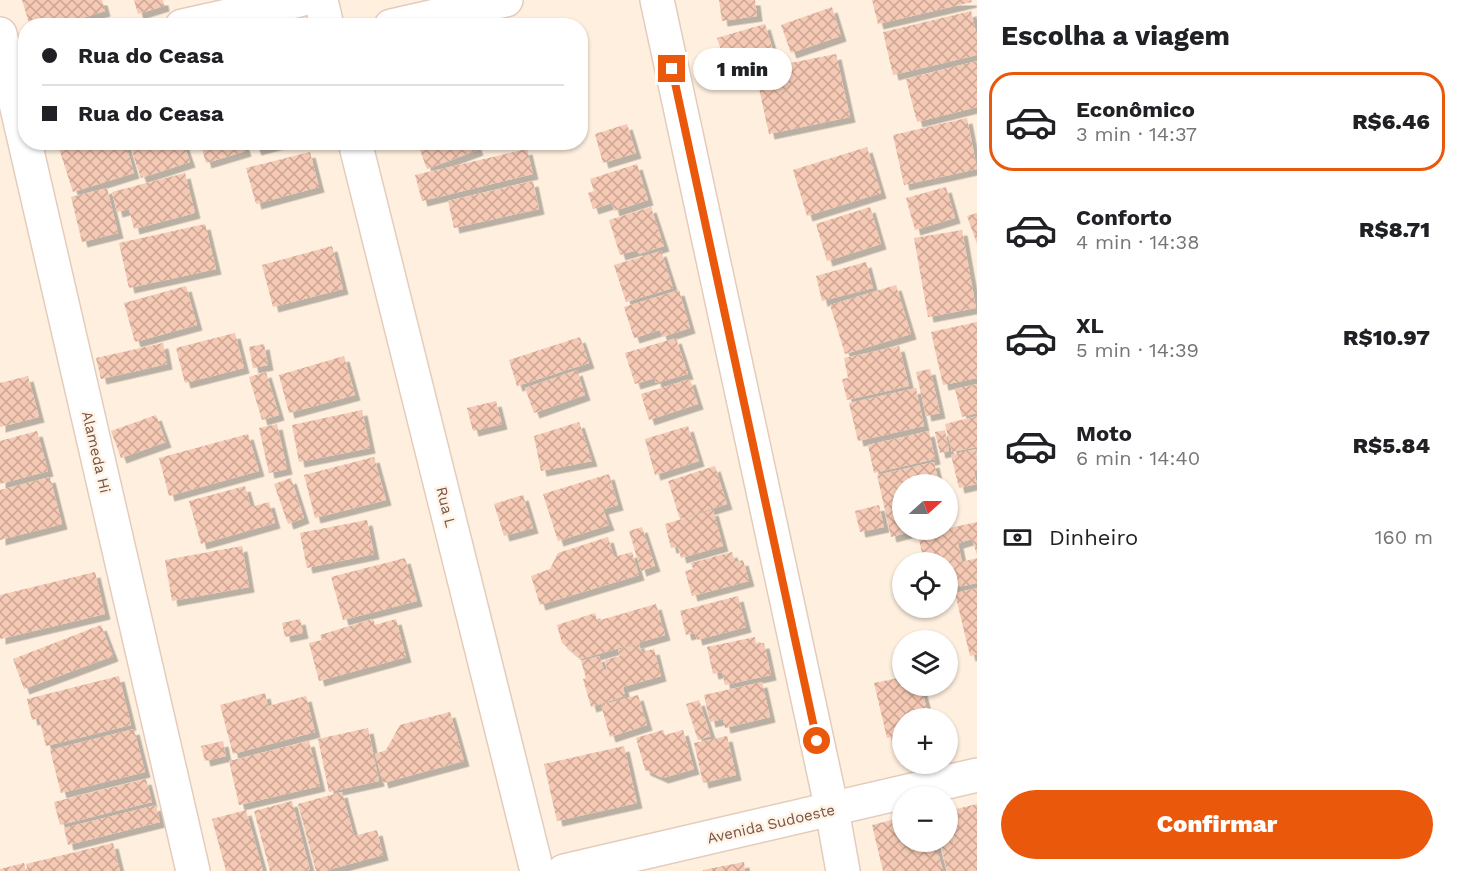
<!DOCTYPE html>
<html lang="pt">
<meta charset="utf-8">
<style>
:root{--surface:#fff;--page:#f6f6f6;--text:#202124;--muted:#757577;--line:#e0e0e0;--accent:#ea580c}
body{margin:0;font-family:"Work Sans",sans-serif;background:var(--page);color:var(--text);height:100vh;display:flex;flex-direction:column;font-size:22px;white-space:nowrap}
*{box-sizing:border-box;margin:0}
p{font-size:20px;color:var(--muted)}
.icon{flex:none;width:33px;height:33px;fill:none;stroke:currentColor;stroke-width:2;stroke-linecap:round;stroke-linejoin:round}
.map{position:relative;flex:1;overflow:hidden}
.side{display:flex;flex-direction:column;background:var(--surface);width:480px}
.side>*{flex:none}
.top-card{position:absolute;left:18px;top:18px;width:570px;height:132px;border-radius:24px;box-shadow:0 2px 4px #0004;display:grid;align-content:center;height:132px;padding:0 24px;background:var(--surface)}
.needle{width:39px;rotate:69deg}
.buttons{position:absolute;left:892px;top:474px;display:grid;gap:12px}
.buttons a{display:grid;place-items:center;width:66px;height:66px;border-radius:50%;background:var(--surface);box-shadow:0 2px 4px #0004;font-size:30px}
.end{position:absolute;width:27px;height:27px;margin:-14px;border:8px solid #ea580c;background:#fff;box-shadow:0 0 0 3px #fff}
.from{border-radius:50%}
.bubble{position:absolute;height:42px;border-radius:21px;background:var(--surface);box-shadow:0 2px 4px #0004;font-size:20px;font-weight:800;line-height:42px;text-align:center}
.top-card b{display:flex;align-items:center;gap:21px;height:57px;font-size:22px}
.top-card b+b{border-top:2px solid var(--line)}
.top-card i{width:15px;height:15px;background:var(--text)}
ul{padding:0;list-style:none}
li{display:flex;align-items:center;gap:18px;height:99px;margin:0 12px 9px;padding:0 12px;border:3px solid transparent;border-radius:24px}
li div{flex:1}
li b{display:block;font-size:22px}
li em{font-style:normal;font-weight:800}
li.on{border-color:var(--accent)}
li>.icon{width:54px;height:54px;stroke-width:1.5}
h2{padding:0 24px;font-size:27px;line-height:72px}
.pay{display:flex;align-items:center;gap:15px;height:66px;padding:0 24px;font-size:22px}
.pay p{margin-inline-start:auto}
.action{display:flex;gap:12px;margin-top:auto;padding:12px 24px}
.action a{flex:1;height:69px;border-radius:36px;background:var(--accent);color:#fff;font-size:24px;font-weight:800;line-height:69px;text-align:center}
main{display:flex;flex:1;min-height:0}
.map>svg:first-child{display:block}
.building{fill:url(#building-cross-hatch);filter:url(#shadow)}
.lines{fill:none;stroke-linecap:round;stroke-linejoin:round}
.minor-casing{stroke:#e4ccbd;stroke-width:36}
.tertiary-casing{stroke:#e4ccbd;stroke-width:36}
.minor{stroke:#fff;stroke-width:33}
.tertiary{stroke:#fff;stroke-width:33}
.route{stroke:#ea580c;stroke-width:8}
.labels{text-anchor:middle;stroke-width:5;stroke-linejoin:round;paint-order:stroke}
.street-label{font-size:15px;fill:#755345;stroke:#fff3e5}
</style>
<main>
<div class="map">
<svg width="977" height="871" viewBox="0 0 977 871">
<defs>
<pattern id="building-cross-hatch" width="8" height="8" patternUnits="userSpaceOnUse" patternTransform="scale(1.5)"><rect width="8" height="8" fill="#f5c9b4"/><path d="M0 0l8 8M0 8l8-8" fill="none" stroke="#cba694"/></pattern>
<filter id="shadow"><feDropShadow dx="5.5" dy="5.5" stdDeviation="0" flood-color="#0004"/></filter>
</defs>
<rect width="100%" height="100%" fill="#feefde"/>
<g class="building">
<path d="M22 0H102L105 11 56 26H30Z"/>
<path d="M134 0H163L164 6 138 14Z"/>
<path d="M719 0H755L757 16 722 21Z"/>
<path d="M872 0H971L972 2 878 24Z"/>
<path d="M832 7 841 36 791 53 781 25Z"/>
<path d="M971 11 977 36V55L893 75 883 32Z"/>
<path d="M765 24 774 54 727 69 717 38Z"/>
<path d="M836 54 850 117 769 134 755 70Z"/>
<path d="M977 61V107L917 122 906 79Z"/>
<path d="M967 118 977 169 904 185 893 135Z"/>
<path d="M627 124 636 153 603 163 595 134Z"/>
<path d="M57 142H125L134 173 73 192Z"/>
<path d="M129 142H183L190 162 141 178Z"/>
<path d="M200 142H243L246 151 206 163Z"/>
<path d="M253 142H282L283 143 256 150Z"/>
<path d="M417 142H475L478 150 427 169Z"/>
<path d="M867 147 881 193 807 216 793 170Z"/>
<path d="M527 149 533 174 422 201 415 175Z"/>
<path d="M310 152 319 187 256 204 246 168Z"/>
<path d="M637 164 648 200 614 211 612 203 593 209 588 193 594 191 590 179Z"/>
<path d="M185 173 195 213 134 229 129 209 117 212 112 192Z"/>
<path d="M533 181 539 209 454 228 448 201Z"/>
<path d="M946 187 955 218 915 230 906 198Z"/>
<path d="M107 188 118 233 82 242 71 197Z"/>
<path d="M651 207 664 246 639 254 637 250 620 255 609 220Z"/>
<path d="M870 207 881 244 827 261 816 224Z"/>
<path d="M977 213V244L967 216Z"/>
<path d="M205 224 216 269 129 288 119 243Z"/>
<path d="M962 230 976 308 928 317 914 238Z"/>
<path d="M332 246 343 289 273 307 262 265Z"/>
<path d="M661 251 673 288 626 302 614 265Z"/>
<path d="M866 262 873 288 822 301 816 276Z"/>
<path d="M896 285 911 334 845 354 830 305Z"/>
<path d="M186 286 197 325 135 342 124 303Z"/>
<path d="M679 290 690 328 662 337 660 330 634 338 624 307Z"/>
<path d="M977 322V378L943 385 931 332Z"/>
<path d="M235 333 244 368 185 383 176 348Z"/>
<path d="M580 337 589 363 517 386 509 360Z"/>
<path d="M676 338 688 374 656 383 655 378 635 384 625 353Z"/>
<path d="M163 343 167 364 101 379 96 358Z"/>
<path d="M264 344 268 365 253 368 249 347Z"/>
<path d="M899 346 909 386 847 400 842 379 848 378 844 358Z"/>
<path d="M344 356 355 395 289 413 279 375Z"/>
<path d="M930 369 940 413 926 416 916 372Z"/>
<path d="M577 370 585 395 534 413 525 388Z"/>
<path d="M266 372 279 415 262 420 249 377Z"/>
<path d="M28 376 39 417 0 427V383Z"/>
<path d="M690 379 698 404 649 420 641 394Z"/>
<path d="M977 384V413L962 417 955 389Z"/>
<path d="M916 388 924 426 858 441 849 403Z"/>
<path d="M496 401 502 424 473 431 467 408Z"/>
<path d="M362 410 370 448 299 462 292 425Z"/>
<path d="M156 415 166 442 121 458 111 431Z"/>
<path d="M977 416V447L952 452 945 424Z"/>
<path d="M579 422 592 461 541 471 534 436Z"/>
<path d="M277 424 287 469 269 473 259 428Z"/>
<path d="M688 426 699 461 655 475 645 439Z"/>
<path d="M945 430 949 451 940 453 935 432Z"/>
<path d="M37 431 48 471 0 484V441Z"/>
<path d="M929 431 935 459 874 473 868 445Z"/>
<path d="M248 434 259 471 169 496 159 458Z"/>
<path d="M976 449 977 470 974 471 977 484 959 488 951 455Z"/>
<path d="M374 457 386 500 315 518 304 475Z"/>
<path d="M934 462 939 484H903V530H918L891 537 877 475Z"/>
<path d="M715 466 727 504 680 519 668 481Z"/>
<path d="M609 474 618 505 603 509 609 525 558 541 543 494Z"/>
<path d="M50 477 62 524 0 540V490Z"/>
<path d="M291 478 304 518 288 524 274 484Z"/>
<path d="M245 486 251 507 269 502 275 523 201 544 189 501Z"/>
<path d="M523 495 533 528 504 536 494 504Z"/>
<path d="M879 505 884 527 860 532 855 511Z"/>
<path d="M713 510 723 546 681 558 678 547 671 548 665 524Z"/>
<path d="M367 520 374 554 307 568 300 533Z"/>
<path d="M977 522V555L972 539 958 543 962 562 977 558V583L948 589V562H924L918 535Z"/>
<path d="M642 527 655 566 641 571 629 531Z"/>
<path d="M608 537 614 557 632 552 639 575 540 605 531 576 550 569 558 553Z"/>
<path d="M242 546 249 587 172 601 165 560Z"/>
<path d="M732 552 735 562 743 560 749 581 692 596 685 571 693 569 691 563Z"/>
<path d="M405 558 417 601 343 620 331 577Z"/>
<path d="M95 572 105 614 0 639V595Z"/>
<path d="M977 588V654L970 656 955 593Z"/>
<path d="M738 596 746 627 697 640 695 633 686 635 680 611Z"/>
<path d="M656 604 665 635 581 659 562 643 557 625 595 613 597 621Z"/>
<path d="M300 619 303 633 285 637 282 623Z"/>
<path d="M373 619 375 625 396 619 406 657 319 681 309 643 322 640 320 635Z"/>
<path d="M101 625 113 656 24 689 13 659Z"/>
<path d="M755 637 756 644 764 643 771 675 725 685 722 672 713 674 707 647Z"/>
<path d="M639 643 641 652 654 649 661 676 623 687 625 696 591 707 583 679 586 678 581 661 599 656 604 670 607 669 605 660 620 656 618 650Z"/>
<path d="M119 676 131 725 46 746 39 718 32 720 27 699Z"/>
<path d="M903 677V686H921L929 718H903V734L887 738 874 683Z"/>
<path d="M762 682 770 717 725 728 723 719 710 722 704 695Z"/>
<path d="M265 693 268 706 306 696 315 732 233 754 220 705Z"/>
<path d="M638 695 647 725 610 737 601 705Z"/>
<path d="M699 700 711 736 698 740 686 704Z"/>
<path d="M450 712 464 761 383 783 375 754 386 750 400 725Z"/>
<path d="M368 728 379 781 329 792 318 739Z"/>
<path d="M134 729 145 772 61 793 50 750Z"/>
<path d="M663 730 665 735 683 730 694 769 663 778 645 770 636 738Z"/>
<path d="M727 736 736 775 703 783 694 743Z"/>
<path d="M223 741 226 756 205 761 201 746Z"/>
<path d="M309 741 320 786 239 805 229 761Z"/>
<path d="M624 746 637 803 557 821 544 764Z"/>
<path d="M146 779 152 802 60 825 54 802Z"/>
<path d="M342 792 354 836 377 830 383 855 324 871H316L298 804Z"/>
<path d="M292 801 310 870 270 871 254 811Z"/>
<path d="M977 804V871H947L940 842H948V811Z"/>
<path d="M156 805 160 822 68 845 64 828Z"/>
<path d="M246 810 263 871H226L212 819Z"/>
<path d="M903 817V842H935L943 871H883L872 825Z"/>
<path d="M113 843 120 871H28L26 864Z"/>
<path d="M744 862 745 871H703V870Z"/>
<path d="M24 863 26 871H0V869Z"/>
</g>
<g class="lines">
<defs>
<g id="minor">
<path d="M321 0 327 26"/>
<path d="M657 0 832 810 843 871"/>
<path d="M182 26 300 0"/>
<path d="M391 26 506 0"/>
<path d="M0 34 193 871"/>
<path d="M355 142 537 871"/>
</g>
<path id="tertiary" d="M564 871 977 775"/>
</defs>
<use href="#minor" class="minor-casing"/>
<use href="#tertiary" class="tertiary-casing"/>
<use href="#minor" class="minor"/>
<use href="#tertiary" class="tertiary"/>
</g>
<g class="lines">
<path class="route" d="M672 69 817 741"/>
</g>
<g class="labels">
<g class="street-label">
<text transform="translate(96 452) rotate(77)" y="5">Alameda Hi</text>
<text transform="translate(446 507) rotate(76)" y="5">Rua L</text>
<text transform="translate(771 824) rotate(-13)" y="5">Avenida Sudoeste</text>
</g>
</g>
</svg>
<div class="buttons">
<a><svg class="needle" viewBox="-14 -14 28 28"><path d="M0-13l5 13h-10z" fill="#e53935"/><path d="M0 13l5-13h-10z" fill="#757577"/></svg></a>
<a><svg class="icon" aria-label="locate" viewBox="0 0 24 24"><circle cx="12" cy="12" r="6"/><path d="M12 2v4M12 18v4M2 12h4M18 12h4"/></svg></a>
<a><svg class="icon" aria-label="layers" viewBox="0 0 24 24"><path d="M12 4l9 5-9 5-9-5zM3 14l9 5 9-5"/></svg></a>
<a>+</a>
<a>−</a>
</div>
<i class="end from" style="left:817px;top:741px"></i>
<i class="end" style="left:672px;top:69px"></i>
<div class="bubble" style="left:693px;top:48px;width:99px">1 min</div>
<div class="top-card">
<b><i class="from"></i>Rua do Ceasa</b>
<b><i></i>Rua do Ceasa</b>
</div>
</div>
<section class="side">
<h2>Escolha a viagem</h2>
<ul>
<li class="on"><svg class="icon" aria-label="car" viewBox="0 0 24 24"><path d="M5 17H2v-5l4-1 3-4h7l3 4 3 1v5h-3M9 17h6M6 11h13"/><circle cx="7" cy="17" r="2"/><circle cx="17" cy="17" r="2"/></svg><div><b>Econômico</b><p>3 min · 14:37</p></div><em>R$6.46</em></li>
<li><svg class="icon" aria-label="car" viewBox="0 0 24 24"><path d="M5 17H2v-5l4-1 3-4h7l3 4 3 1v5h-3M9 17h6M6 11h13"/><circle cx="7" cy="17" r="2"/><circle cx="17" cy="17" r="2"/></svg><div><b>Conforto</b><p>4 min · 14:38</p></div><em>R$8.71</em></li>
<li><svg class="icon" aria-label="car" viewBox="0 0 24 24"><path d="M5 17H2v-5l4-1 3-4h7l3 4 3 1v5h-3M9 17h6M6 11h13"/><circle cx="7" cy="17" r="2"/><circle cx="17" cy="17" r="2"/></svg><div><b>XL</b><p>5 min · 14:39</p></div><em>R$10.97</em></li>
<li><svg class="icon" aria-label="car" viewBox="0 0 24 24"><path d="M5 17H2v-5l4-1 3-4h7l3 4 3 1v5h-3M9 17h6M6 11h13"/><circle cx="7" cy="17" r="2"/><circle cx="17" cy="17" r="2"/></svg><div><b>Moto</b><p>6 min · 14:40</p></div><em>R$5.84</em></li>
</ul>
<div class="pay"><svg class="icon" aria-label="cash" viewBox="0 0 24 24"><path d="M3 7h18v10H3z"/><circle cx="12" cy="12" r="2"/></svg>Dinheiro<p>160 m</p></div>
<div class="action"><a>Confirmar</a></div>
</section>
</main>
